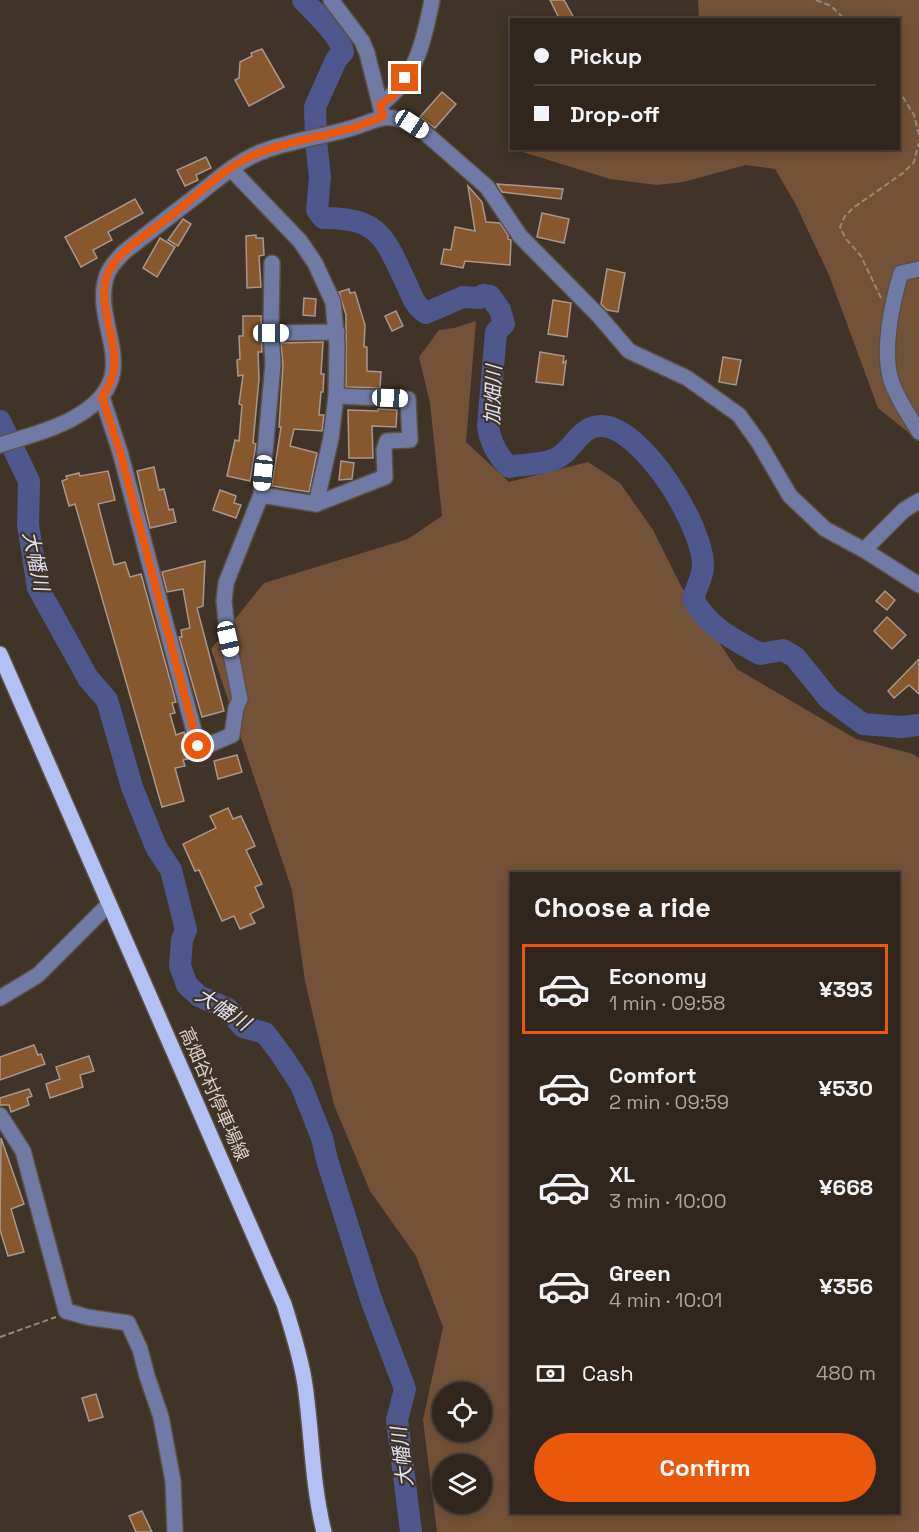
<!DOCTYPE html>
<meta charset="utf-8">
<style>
:root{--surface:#30261e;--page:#382e27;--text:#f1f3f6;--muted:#a8a5a4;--line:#4b433c;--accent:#ea580c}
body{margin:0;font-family:"Space Grotesk","Noto Sans JP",sans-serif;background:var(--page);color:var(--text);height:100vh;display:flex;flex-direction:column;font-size:22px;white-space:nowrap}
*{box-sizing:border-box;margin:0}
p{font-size:20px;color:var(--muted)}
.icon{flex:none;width:33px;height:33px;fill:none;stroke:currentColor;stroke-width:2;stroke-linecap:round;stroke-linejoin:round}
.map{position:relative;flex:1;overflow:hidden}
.side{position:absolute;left:510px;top:872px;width:390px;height:642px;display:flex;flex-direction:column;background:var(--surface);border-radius:0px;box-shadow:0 3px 15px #0003,0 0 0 2px var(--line)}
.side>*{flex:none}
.banner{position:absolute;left:510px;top:18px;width:390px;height:132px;border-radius:0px;box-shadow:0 3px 15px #0003,0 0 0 2px var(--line);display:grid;align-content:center;height:132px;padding:0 24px;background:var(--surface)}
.fabs{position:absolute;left:432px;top:1382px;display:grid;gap:12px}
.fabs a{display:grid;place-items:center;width:60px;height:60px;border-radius:50%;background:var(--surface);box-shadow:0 3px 15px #0003,0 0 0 2px var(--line);font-size:30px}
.end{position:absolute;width:27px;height:27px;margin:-14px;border:8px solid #ea580c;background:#fff;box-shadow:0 0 0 3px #fff}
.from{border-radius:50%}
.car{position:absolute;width:18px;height:36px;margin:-18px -9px;border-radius:8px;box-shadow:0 0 4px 2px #0007;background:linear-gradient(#fff 24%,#345 0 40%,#fff 0 76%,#345 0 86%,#fff 0)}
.banner b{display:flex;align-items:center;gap:21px;height:57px;font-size:22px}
.banner b+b{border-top:2px solid var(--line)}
.banner i{width:15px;height:15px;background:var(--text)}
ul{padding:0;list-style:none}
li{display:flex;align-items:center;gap:18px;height:90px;margin:0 12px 9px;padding:0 12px;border:3px solid transparent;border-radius:0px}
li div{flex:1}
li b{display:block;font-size:22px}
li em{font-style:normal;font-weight:800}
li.current{border-color:var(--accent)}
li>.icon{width:54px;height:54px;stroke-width:1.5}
h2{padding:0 24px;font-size:27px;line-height:72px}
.pay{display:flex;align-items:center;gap:15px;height:66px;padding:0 24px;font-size:22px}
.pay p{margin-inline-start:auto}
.cta{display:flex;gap:12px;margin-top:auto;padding:12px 24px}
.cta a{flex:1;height:69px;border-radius:36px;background:var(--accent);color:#fff;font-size:24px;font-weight:800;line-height:69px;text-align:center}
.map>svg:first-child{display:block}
.green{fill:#735337;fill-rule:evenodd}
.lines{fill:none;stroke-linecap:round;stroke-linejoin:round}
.river{stroke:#4e588c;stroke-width:22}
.building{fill:#87582d;stroke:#a7988b;stroke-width:1.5}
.minor-casing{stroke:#5c5046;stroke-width:18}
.major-casing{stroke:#5c5046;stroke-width:18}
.path{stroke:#948981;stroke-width:2;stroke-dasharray:6 3;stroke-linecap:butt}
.minor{stroke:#707aa4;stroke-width:15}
.major{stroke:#b3c0f3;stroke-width:15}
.route{stroke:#ea580c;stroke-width:8}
.labels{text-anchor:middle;stroke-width:4.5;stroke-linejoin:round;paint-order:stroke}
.street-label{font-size:18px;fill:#dbd2cc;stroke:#403328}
.water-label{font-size:20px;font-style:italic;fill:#dde1f2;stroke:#403328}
</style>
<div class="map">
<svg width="919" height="1532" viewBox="0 0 919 1532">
<rect width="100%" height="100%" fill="#403328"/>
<g class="green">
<path d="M698 0H919V441L878 408 829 275 795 203 775 169 746 165 683 182 657 185 610 179 513 149 898 148V20L699 19Z"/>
<path d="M476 321 466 442 509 482 588 462 620 483 653 530 681 586 737 669 856 739 913 754 919 758V1532H437L423 1420 443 1327 416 1256 370 1191 334 1105 305 981 292 890 211 649 264 583 408 539 442 516 430 403 419 357 439 330 454 328ZM512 873H898V1512H512ZM442 1392H482V1431H442ZM442 1464H482V1503H442Z"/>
</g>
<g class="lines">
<g class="river">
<path d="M303 0C314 12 341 36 343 52L336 60 315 107 316 141 320 177 317 210 323 218C382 217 385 240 408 287 412 297 416 307 426 313L463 297 479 298 483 295 490 296 500 310 504 324 496 332 488 426C490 443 497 455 509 467 523 464 542 465 555 459 573 452 579 425 602 426 643 428 702 525 703 564 704 574 696 588 693 599 709 628 732 638 760 654L783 650 795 657 829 699 863 724 902 727 919 725"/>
<path d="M0 421 29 481 28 525 38 588 88 678 107 700 132 787 156 847 171 870 186 930 182 940 180 966 187 985 199 996 228 1009 243 1027 265 1033 283 1057 301 1085 322 1138 327 1160 371 1299 405 1389 397 1420 411 1532"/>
</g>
</g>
<g class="building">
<path d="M550 0H564L575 20H560Z"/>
<path d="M262 49 284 87 249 106 235 80 239 78 240 62 252 56 251 53Z"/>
<path d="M442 92 456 104 435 128 420 117Z"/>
<path d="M206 157 211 168 196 175 198 180 185 186 177 170Z"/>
<path d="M497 184 563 189 561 199 502 192Z"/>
<path d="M468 186 482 202 486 222 500 223 508 235V239L511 240 510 265 465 261 463 268 441 264 444 249 451 250 455 227 475 231Z"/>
<path d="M135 199 143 213 108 232 112 240 93 250 97 258 81 267 65 237Z"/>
<path d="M542 213 569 219 564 243 537 237Z"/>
<path d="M183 219 191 224 178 246 168 240Z"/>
<path d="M256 235V238H263L264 255 259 256 261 287 247 288 246 236Z"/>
<path d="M160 238 175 247 157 277 143 268Z"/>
<path d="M607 269 625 273 618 312 607 310 601 304Z"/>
<path d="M349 289 350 293 355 292 365 325 364 347H367V371L381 372 380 388 346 387V315L339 292Z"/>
<path d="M304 298 316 299 315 316 303 315Z"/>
<path d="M553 300 571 303 567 337 548 334Z"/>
<path d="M396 311 403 326 392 331 385 316Z"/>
<path d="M243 316H261L262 352H258L259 379 253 443 256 444 250 481 227 476 235 440 239 441 242 405 239 404 243 375 238 376 237 360 240 359 239 336H243Z"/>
<path d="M323 342 321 374H324L323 392H321L319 415H324L322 431 294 429 290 446 317 453 309 492 272 486 281 427H279L283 365 281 343Z"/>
<path d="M540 352 564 356 563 363 566 361 563 385 536 382Z"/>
<path d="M723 357 741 360 736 385 719 382Z"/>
<path d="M378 409 397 410 396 427 372 426 373 458H349L348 410 378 411Z"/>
<path d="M341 461 354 463 352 479 339 480Z"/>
<path d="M154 467 159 490 164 489 169 510 173 509 176 522 150 528 137 471Z"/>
<path d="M108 471 115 500 98 504 114 565 125 562 130 577 141 574 176 702 172 703 175 713 170 714 176 735 184 732 189 749 194 757 183 760 185 766 175 768 184 801 162 807 75 504 69 506 62 481 67 479 66 476 79 473 80 476Z"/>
<path d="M220 490 236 496 234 503 241 505 236 518 213 510Z"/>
<path d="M205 561 203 606 197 608 224 711 202 717 179 637H182L181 630 190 628 183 589 167 592 162 572Z"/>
<path d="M885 591 895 600 887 610 876 601Z"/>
<path d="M887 617 906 635 892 649 874 631Z"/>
<path d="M919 659V694L909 685 894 698 888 691Z"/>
<path d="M237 755 242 772 218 779 214 761Z"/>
<path d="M228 808 233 819 241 816 255 846 246 850 262 884 255 887 264 907 250 914 255 923 240 929 234 916 222 921 199 870 195 871 183 844 216 828 210 816Z"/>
<path d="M34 1045 38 1055 41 1054 45 1064 0 1080V1057Z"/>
<path d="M89 1056 94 1071 80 1075 83 1087 50 1098 46 1084 60 1079 56 1067Z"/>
<path d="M29 1089 32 1096 27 1098 29 1105 11 1112 9 1105H0V1098Z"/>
<path d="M1 1138 24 1204 11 1209 24 1252 8 1256 0 1230Z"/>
<path d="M96 1394 103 1417 89 1421 82 1398Z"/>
<path d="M142 1511 152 1532H136L129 1516Z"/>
</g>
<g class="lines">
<defs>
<g id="minor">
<path d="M331 0 362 41 367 53 383 116"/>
<path d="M380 105C416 79 424 41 432 0"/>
<path d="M231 169 300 241 315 263 333 302 337 345 336 396 408 399 410 440 387 441 384 450 385 477 316 504 261 495"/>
<path d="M919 269 901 273C892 302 881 354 892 383 898 400 910 417 919 432"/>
<path d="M271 333 272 263"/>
<path d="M102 397 120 452 198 746H206L232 735 236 708 240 699 228 639 224 601 226 583 261 495 273 364 271 333 337 332"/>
<path d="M0 445C28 436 61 428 85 411 144 371 90 323 107 275 110 266 117 260 123 253 148 233 174 213 200 193 219 178 238 161 261 152 287 142 314 138 341 131 379 122 385 106 423 131L487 187 520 236 599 316 629 351 687 378 739 415 759 443 790 496 825 529 864 550 919 585"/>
<path d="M316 504 331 438 336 396"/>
<path d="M864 550 904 510 919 501"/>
<path d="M0 998 38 975 109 904"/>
<path d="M0 1115 23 1151 66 1311 87 1317 128 1323 140 1349 147 1376 161 1417 173 1481 175 1532"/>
</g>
<path id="major" d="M0 654 284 1304C292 1330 301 1357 305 1385 312 1434 312 1484 324 1532"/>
</defs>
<use href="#minor" class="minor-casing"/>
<use href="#major" class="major-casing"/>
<g class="path">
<path d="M816 0 831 6 846 20"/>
<path d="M898 89 914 115 919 135"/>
<path d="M881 298 861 256 846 239 840 227 845 216 853 208 903 173 914 162 919 143"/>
<path d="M0 1337 56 1317"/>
</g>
<use href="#minor" class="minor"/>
<use href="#major" class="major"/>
</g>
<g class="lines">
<path class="route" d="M198 746 120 452 102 397C105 392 109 386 111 381 124 345 94 308 108 273 111 266 116 260 121 255 134 241 153 230 168 218 197 196 226 165 261 152 301 137 344 135 383 116L380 105 395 94 405 78"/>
</g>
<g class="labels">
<g class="street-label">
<text transform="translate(214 1094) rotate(66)" y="6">高畑谷村停車場線</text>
</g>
<g class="water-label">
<text transform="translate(493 395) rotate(-88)" y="7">加畑川</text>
<text transform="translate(36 561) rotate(78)" y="7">大幡川</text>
<text transform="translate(223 1009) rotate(33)" y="7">大幡川</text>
<text transform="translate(402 1457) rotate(-97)" y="7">大幡川</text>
</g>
</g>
</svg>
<div class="fabs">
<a><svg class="icon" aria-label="locate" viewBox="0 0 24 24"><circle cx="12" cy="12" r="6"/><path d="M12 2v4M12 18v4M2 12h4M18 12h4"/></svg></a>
<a><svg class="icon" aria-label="layers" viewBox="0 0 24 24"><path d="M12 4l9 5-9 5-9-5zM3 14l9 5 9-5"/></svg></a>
</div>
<i class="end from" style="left:198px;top:746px"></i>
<i class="end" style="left:405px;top:78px"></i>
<i class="car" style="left:412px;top:124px;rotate:123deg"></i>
<i class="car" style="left:271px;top:333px;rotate:90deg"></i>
<i class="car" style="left:390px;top:398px;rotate:92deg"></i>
<i class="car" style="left:263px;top:473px;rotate:186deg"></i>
<i class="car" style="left:228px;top:639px;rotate:167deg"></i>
<div class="banner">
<b><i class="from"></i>Pickup</b>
<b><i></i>Drop-off</b>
</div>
<section class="side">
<h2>Choose a ride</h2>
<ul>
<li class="current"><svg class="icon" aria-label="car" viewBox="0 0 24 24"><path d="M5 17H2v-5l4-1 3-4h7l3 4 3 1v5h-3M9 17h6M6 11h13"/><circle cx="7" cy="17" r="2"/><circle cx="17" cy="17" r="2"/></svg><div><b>Economy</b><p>1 min · 09:58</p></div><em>¥393</em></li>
<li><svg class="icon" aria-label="car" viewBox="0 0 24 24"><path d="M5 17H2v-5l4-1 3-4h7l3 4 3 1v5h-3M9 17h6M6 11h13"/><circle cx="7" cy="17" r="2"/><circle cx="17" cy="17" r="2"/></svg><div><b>Comfort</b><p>2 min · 09:59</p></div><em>¥530</em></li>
<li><svg class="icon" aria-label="car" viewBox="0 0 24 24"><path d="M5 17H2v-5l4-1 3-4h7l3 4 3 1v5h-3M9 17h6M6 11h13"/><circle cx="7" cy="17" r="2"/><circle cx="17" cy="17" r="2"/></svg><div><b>XL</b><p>3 min · 10:00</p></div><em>¥668</em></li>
<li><svg class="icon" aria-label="car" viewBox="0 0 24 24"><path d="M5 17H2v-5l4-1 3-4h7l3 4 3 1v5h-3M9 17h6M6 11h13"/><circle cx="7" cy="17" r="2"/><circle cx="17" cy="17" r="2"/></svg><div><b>Green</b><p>4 min · 10:01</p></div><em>¥356</em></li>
</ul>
<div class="pay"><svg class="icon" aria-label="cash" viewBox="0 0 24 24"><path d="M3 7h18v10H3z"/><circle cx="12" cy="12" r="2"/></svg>Cash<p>480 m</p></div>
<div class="cta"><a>Confirm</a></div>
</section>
</div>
